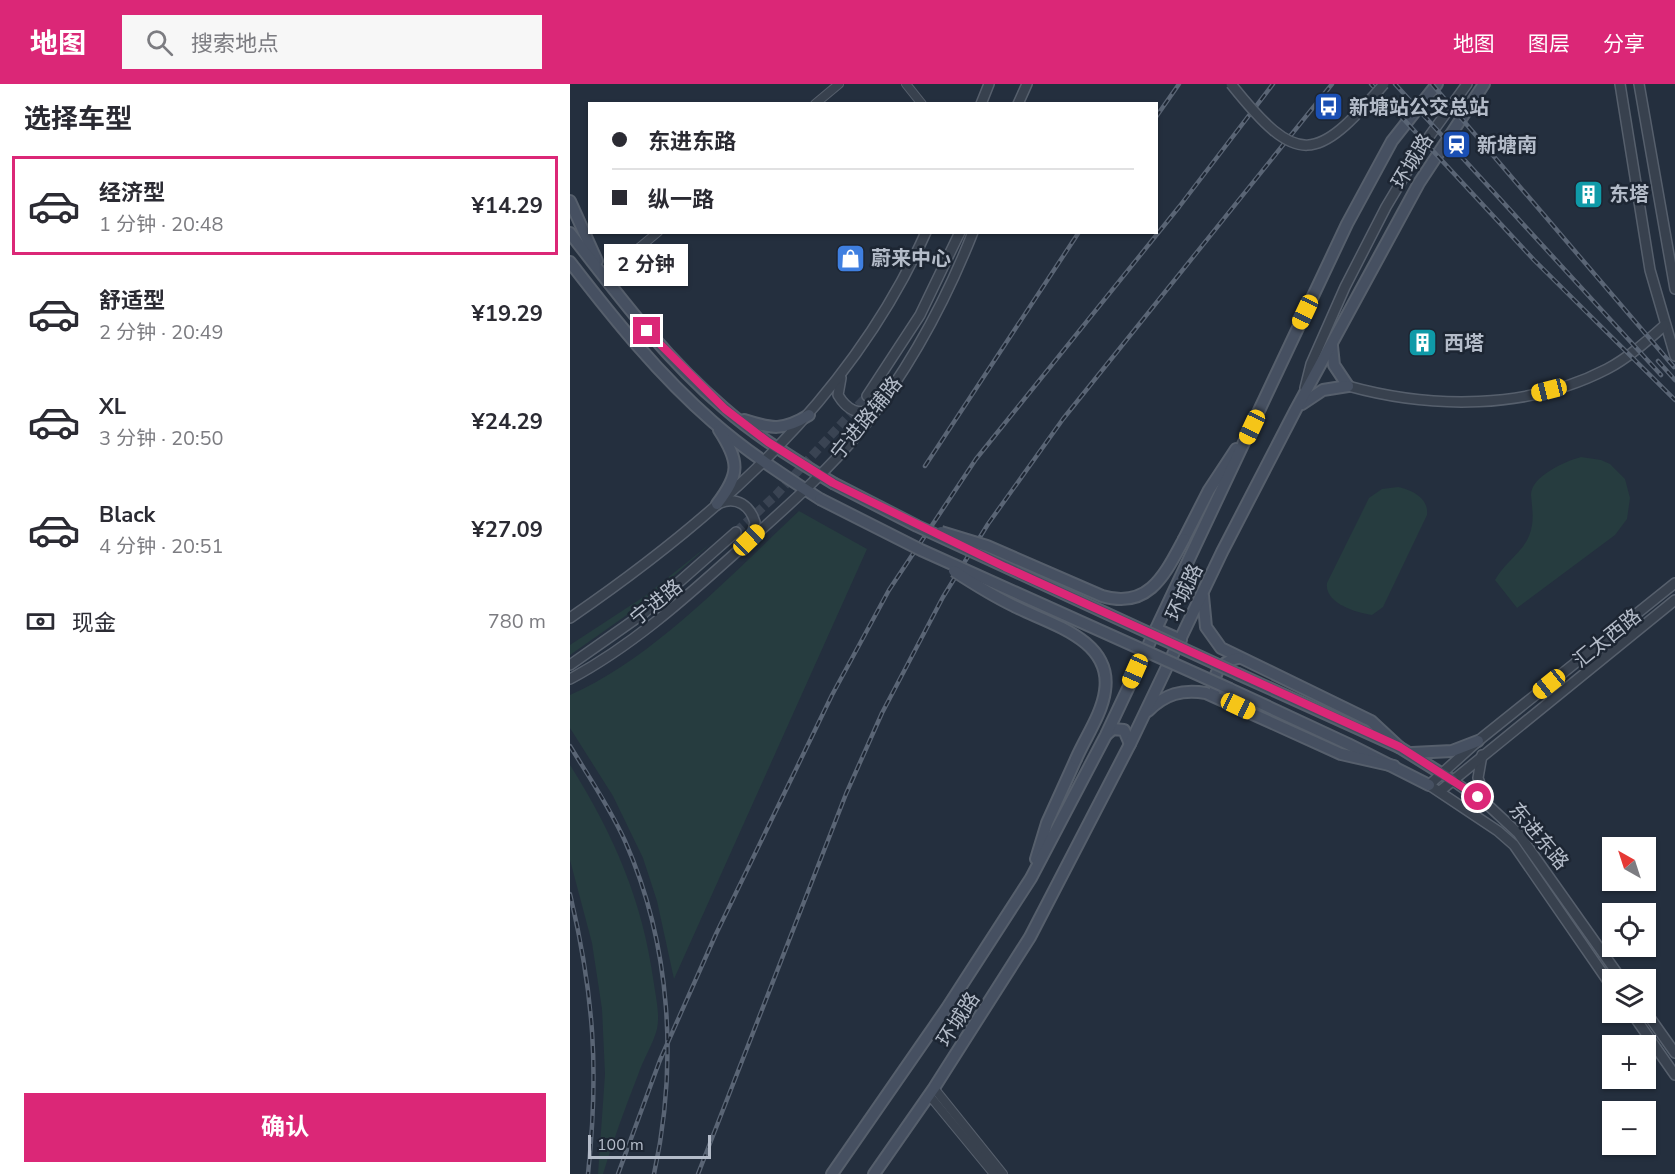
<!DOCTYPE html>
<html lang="zh">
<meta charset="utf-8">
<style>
:root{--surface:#fff;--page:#f7f7f7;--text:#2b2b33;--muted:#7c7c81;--line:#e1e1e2;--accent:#db2777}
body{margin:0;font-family:"Nunito Sans","Noto Sans SC",sans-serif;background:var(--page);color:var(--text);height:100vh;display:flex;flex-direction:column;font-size:22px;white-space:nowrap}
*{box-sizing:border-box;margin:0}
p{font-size:20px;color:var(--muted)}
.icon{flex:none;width:33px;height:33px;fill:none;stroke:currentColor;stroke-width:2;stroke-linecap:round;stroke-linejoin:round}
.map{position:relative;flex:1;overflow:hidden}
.panel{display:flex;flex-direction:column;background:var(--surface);width:570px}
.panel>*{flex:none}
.banner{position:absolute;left:18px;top:18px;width:570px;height:132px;border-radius:0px;box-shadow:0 2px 4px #0004;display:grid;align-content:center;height:132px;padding:0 24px;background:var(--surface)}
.needle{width:39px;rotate:321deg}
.buttons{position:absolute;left:1032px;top:753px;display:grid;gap:12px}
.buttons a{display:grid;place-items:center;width:54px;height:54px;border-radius:0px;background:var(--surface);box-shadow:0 2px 4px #0004;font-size:30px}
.scale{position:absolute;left:18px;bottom:15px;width:123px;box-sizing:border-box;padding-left:6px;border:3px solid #b4bcc9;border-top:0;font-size:16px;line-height:21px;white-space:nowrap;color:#b4bcc9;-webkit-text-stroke:4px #1d2633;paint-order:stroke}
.end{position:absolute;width:27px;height:27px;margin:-14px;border:8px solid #db2777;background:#fff;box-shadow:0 0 0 3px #fff}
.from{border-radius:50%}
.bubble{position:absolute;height:42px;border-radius:0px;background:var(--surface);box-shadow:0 2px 4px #0004;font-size:20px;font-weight:700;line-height:42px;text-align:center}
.car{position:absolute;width:18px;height:36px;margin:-18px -9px;border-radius:8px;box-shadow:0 0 4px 2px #0007;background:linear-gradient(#f5c518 24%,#345 0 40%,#f5c518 0 76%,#345 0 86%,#f5c518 0)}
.banner b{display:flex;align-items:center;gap:21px;height:57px;font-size:22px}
.banner b+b{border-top:2px solid var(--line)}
.banner i{width:15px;height:15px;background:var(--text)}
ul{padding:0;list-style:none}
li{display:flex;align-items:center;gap:18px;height:99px;margin:0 12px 9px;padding:0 12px;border:3px solid transparent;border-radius:0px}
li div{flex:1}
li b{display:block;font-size:22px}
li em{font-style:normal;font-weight:700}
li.selected{border-color:var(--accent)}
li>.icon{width:54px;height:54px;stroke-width:1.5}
h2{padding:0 24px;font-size:27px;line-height:72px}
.pay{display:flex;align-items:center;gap:15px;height:66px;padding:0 24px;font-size:22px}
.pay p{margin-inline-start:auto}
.action{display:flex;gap:12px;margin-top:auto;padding:12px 24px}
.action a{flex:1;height:69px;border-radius:0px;background:var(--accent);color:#fff;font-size:24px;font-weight:700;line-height:69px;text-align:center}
header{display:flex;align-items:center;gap:36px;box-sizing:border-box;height:84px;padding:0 30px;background:var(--accent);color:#fff}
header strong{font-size:28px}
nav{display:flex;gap:33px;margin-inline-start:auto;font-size:21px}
.search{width:420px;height:54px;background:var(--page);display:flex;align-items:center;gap:15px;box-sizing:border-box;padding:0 21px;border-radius:0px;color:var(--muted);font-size:22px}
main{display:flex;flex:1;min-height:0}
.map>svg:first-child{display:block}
.green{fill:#263c3f}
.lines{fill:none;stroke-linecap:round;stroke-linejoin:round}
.tertiary-tunnel{stroke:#3a4453;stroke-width:9;stroke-dasharray:9 4.5;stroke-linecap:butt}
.minor-casing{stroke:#565f6c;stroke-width:10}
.tertiary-casing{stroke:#565f6c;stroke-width:12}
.secondary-casing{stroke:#565f6c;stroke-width:14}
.minor{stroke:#38414e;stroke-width:8}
.tertiary{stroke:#38414e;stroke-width:9}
.secondary{stroke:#465061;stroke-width:10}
.rail-casing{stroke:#5a6575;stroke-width:4.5}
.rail{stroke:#1d2633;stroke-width:2;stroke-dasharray:7;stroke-linecap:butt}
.tertiary-bridge-casing{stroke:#565f6c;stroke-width:12;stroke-linecap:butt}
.secondary-bridge-casing{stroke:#565f6c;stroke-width:14;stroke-linecap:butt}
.tertiary-bridge{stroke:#38414e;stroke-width:9}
.secondary-bridge{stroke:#465061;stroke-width:10}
.route{stroke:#db2777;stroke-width:8}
.labels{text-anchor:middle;stroke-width:5;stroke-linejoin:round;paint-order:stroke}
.poi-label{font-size:20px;font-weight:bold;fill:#b4bcc9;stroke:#1d2633;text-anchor:start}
.street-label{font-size:20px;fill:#b4bcc9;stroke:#1d2633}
</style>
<header>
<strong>地图</strong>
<div class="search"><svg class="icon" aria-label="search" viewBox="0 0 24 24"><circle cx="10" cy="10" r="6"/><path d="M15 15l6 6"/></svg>搜索地点</div>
<nav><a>地图</a><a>图层</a><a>分享</a></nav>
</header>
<main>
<section class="panel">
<h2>选择车型</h2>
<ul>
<li class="selected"><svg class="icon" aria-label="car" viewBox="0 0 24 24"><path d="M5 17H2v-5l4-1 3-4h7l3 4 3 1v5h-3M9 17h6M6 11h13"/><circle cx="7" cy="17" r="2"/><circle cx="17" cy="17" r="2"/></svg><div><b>经济型</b><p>1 分钟 · 20:48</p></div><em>¥14.29</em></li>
<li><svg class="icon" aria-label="car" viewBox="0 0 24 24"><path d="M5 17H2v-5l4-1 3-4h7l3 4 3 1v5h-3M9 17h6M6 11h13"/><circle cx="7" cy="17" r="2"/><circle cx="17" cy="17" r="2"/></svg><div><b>舒适型</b><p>2 分钟 · 20:49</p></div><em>¥19.29</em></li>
<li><svg class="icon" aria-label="car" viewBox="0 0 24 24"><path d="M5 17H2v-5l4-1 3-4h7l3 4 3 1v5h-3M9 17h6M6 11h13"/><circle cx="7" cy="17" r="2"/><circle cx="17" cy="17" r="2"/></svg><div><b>XL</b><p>3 分钟 · 20:50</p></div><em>¥24.29</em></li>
<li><svg class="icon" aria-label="car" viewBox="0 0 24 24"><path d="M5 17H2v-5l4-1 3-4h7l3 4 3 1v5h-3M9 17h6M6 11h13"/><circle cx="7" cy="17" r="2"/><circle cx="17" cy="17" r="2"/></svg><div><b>Black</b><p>4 分钟 · 20:51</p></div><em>¥27.09</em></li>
</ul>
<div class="pay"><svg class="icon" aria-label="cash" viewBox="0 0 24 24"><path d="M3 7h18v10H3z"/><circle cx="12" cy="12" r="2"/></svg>现金<p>780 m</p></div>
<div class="action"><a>确认</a></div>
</section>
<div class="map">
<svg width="1105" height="1090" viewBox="0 0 1105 1090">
<rect width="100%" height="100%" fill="#242f3e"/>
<g class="green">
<path d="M1011 373 1031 376 1040 380 1055 395 1060 414 1057 435 1045 451 947 524 925 496C934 479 952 469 959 452 965 437 962 425 961 411 961 392 996 377 1011 373Z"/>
<path d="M828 403C843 406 859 415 857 431L813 523 802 531C786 529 754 519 757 499L799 414 812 405Z"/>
<path d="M229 427 297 465 104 895 87 817 73 774 43 712 0 644V611C83 575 163 489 229 427Z"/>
<path d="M141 459 71 521 0 571V561L75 512Z"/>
<path d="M0 681C44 751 73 817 84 900 86 914 90 931 87 945 83 960 73 976 68 991 55 1024 43 1057 33 1090H28L35 990 32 925 22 859 0 776Z"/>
</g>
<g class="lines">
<path class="tertiary-tunnel" d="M166 448 206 411 297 312"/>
<defs>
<g id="minor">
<path d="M336 0 352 20"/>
<path d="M245 20 269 0"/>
<path d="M34 193 88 148"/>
<path d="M364 1004 433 1090"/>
<path d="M359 1011 424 1090"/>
</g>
<g id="tertiary">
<path d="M1050 0 1080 186 1105 272"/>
<path d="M1069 0 1105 205"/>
<path d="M411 20 419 0"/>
<path d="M448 20 457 0"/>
<path d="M271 294 268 311C277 326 289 333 306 323"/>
<path d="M778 302C861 325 958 326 1037 285 1058 274 1077 257 1095 241"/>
<path d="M735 304 741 280 775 203 816 123 853 61 897 0"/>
<path d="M297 312 350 231 390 148"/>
<path d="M150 419C167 412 180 422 185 438L182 452"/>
<path d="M0 534C147 433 282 314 356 148"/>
<path d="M0 581 74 529 166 448"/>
<path d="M0 595C60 563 112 517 162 472 206 432 255 391 292 345 339 285 375 219 403 148"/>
<path d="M912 671 908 694 917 718"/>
<path d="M882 696 920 723 948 749 1052 896"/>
<path d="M870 707 1105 516"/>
<path d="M1042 903 944 761 928 747 859 701 908 657 1105 499"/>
<path d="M1061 928 1105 991"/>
<path d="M1076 928 1105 969"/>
</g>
<g id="secondary">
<path d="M0 117 27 177"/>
<path d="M0 149C48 211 94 273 154 324 187 353 226 376 263 399"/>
<path d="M0 178C44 235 88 290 143 338 176 367 213 391 250 415"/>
<path d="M762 262 764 281 778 302"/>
<path d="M732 320 753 306 778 302"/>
<path d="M174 336C202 345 213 347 239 331"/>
<path d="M147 420C170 390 170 378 149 346"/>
<path d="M614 455 639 406 666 365"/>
<path d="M633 512 636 543 651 564 801 637 829 663"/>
<path d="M586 545 611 556"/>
<path d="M668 590 829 663 882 696"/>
<path d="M660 605 778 660 859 701"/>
<path d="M645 606C642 589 651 578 668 574"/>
<path d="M578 627C595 610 612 605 636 609L771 670 824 682"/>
<path d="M537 650 543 645 554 646 560 660"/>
<path d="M842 669 882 667 908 657"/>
<path d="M466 775 477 739 506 675"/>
<path d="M262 1090 377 924 461 794 536 651 777 140 822 57 867 0"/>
<path d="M304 1090 364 1004 460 853 560 660 652 468 725 327 849 99 914 0"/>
</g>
</defs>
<use href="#minor" class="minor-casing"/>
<use href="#tertiary" class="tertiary-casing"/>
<use href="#secondary" class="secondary-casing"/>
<use href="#minor" class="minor"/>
<use href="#tertiary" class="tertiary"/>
<use href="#secondary" class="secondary"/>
<defs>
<g id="rail">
<path d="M801 0 964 176 1105 316"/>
<path d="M825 0 1091 291"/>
<path d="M862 0 1104 283"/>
<path d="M586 33 609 0"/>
<path d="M1088 277 1105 296"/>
<path d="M355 382 509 148"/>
<path d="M0 662C19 693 40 724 55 757 101 861 108 980 84 1090"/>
<path d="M0 810C24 911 29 987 18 1090"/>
<path d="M48 1090 90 976 146 850 262 611 319 506 406 375 609 123 703 0"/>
<path d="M128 1090 276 710 312 629 373 513 418 440 493 335 762 0"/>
</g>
</defs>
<use href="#rail" class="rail-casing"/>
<use href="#rail" class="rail"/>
<defs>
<path id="tertiary-bridge" d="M661 0C728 84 746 79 814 0"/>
<g id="secondary-bridge">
<path d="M263 399 347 442 668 590"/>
<path d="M250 415 351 466 660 605"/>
<path d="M371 448 417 462 532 512C579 526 595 490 614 455"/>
<path d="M384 487C404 500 423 512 444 522 479 540 543 555 535 607 532 630 515 654 506 675"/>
</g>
</defs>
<use href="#tertiary-bridge" class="tertiary-bridge-casing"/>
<use href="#secondary-bridge" class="secondary-bridge-casing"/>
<use href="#tertiary-bridge" class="tertiary-bridge"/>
<use href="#secondary-bridge" class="secondary-bridge"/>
</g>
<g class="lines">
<path class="route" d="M77 247 155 325 198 358 263 399 435 483 830 663 908 713"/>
</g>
<defs>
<symbol id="bus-square" viewBox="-11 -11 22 22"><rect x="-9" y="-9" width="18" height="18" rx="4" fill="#1a4fb4" stroke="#1d2633"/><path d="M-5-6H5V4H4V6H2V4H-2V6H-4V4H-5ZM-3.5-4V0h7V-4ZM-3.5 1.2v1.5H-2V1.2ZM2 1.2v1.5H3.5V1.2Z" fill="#fff"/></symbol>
<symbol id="station-square" viewBox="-11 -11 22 22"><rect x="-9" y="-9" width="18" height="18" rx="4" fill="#1a4fb4" stroke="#1d2633"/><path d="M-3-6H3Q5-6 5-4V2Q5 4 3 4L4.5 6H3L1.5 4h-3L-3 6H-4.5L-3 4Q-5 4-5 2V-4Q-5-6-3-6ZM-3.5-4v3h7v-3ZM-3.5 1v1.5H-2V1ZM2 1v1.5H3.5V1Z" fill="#fff"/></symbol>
<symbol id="building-square" viewBox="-11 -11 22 22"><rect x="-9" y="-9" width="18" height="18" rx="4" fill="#0f9aa8" stroke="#1d2633"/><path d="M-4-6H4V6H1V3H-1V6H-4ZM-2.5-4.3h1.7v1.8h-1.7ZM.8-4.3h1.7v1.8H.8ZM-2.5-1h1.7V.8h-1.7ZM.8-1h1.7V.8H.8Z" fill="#fff"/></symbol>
<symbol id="shop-square" viewBox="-11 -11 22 22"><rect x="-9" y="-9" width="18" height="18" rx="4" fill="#3f7fe0" stroke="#1d2633"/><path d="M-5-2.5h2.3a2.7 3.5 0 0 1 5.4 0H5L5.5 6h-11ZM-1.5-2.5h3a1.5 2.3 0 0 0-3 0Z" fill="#fff"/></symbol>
</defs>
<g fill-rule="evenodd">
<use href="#bus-square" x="742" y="6" width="33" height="33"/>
<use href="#station-square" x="870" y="44" width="33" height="33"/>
<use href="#building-square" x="1002" y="94" width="33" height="33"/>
<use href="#shop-square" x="264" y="158" width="33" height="33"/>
<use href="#building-square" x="836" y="242" width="33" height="33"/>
</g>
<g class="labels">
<g class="poi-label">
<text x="779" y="30">新塘站公交总站</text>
<text x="907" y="68">新塘南</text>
<text x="1039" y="117">东塔</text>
<text x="301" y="181">蔚来中心</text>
<text x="874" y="266">西塔</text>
</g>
<g class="street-label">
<text transform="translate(842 77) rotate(-59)" y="7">环城路</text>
<text transform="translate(296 334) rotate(-51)" y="7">宁进路辅路</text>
<text transform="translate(614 508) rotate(-65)" y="7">环城路</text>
<text transform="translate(86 518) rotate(-39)" y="7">宁进路</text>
<text transform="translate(1037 554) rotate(-39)" y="7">汇太西路</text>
<text transform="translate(969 752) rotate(50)" y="7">东进东路</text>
<text transform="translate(388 935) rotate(-57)" y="7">环城路</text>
</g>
</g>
</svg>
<div class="buttons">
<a><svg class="needle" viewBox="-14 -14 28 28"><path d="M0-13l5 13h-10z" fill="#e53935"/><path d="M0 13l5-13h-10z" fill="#7c7c81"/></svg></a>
<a><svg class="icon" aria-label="locate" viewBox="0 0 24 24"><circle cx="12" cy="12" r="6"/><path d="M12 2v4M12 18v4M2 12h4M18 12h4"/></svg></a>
<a><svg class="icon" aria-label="layers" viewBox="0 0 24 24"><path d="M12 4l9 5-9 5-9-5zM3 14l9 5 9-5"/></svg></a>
<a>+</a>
<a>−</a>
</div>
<div class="scale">100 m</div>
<i class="end from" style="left:908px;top:713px"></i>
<i class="end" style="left:77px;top:247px"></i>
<div class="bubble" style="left:34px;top:160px;width:84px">2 分钟</div>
<i class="car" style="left:735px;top:228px;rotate:205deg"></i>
<i class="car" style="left:979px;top:306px;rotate:256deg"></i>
<i class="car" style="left:682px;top:343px;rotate:205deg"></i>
<i class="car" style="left:179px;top:456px;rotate:46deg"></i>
<i class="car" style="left:565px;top:587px;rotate:204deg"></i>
<i class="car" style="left:979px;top:600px;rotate:231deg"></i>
<i class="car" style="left:668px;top:622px;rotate:115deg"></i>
<div class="banner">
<b><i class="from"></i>东进东路</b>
<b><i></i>纵一路</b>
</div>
</div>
</main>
